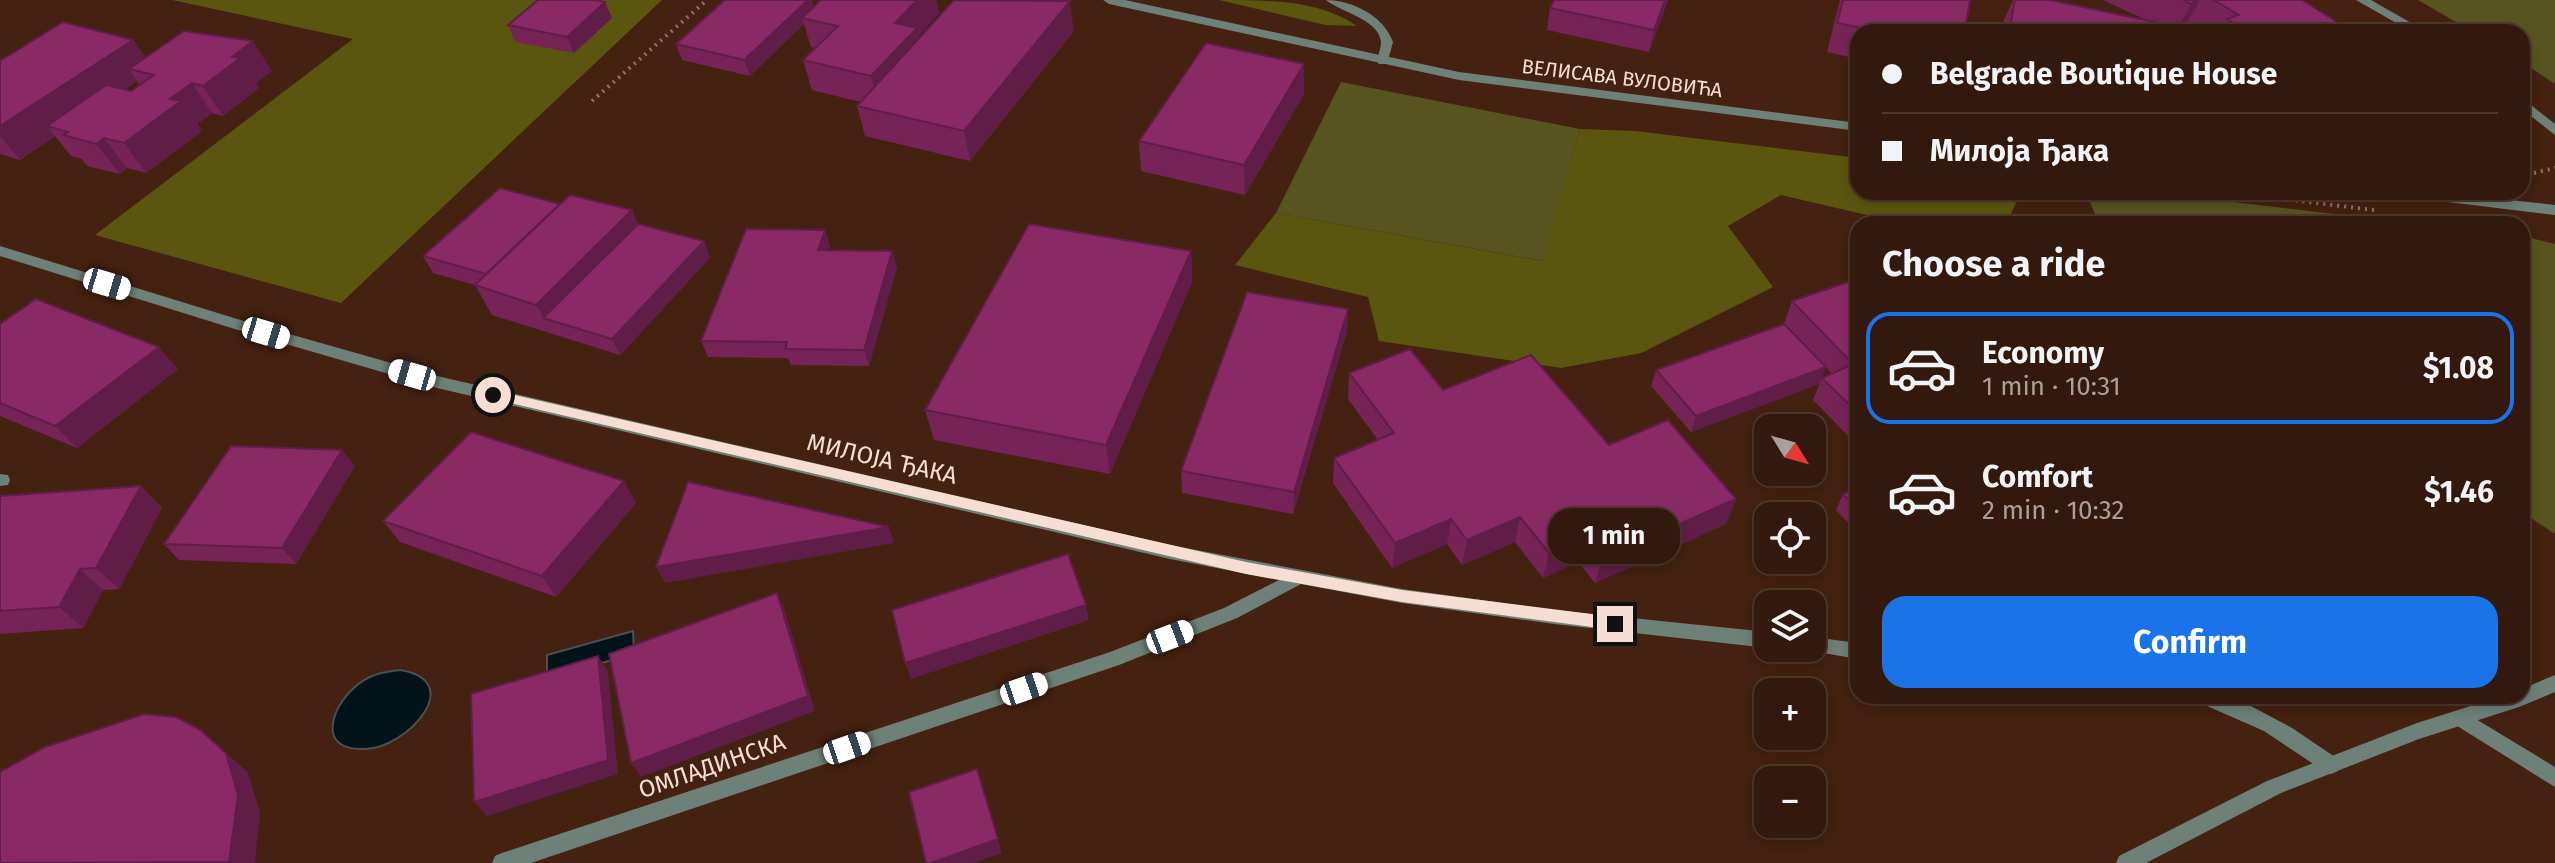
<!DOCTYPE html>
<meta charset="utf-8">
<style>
:root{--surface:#33190d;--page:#3e261b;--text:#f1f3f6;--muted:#a9a09d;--line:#4e382e;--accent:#1a73e8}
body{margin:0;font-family:"Fira Sans",sans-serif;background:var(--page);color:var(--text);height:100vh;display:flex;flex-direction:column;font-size:30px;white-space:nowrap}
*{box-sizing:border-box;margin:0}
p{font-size:26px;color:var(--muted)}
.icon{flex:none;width:44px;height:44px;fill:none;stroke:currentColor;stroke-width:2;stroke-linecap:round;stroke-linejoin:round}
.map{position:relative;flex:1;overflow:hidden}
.panel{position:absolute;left:1850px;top:216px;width:680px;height:488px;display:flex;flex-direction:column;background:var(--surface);border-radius:24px;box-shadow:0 4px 12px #0003,0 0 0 2px var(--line)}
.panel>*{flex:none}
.banner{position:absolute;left:1850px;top:24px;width:680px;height:176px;border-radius:24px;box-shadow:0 4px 12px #0003,0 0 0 2px var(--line);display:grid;align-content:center;height:176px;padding:0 32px;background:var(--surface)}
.needle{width:52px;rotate:127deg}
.buttons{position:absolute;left:1754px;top:414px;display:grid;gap:16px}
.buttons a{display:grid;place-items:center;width:72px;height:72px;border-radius:16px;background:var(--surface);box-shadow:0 4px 12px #0003,0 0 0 2px var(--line);font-size:40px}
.end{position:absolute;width:36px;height:36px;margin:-18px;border:10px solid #f6ded4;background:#111;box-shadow:0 0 0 4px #111}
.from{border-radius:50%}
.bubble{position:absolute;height:56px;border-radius:24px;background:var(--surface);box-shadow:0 4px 12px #0003,0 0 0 2px var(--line);font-size:26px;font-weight:700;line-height:56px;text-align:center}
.car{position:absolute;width:24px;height:48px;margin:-24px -12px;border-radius:10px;box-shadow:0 0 6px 2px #0007;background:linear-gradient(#fff 24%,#345 0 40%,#fff 0 76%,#345 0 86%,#fff 0)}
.banner b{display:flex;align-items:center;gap:28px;height:76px;font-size:30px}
.banner b+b{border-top:2px solid var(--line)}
.banner i{width:20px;height:20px;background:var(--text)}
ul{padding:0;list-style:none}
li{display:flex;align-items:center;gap:24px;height:112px;margin:0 16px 12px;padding:0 16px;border:4px solid transparent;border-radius:24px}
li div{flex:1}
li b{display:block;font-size:30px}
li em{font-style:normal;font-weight:700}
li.current{border-color:var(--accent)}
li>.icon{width:72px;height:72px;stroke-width:1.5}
h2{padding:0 32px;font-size:36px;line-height:96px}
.primary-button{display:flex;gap:16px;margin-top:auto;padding:16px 32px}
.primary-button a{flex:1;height:92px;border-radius:24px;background:var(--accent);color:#fff;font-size:32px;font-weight:700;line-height:92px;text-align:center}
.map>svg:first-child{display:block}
.green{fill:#575420}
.forest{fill:#5a5610}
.water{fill:#02131a;stroke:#4b5052;stroke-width:2}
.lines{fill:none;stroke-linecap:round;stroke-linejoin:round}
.path{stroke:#917366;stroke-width:4;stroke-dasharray:2 5;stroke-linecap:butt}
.service{fill:#6d8178;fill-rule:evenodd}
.minor{fill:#6d8178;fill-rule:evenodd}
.tertiary{fill:#6d8178;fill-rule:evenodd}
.wall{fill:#762458;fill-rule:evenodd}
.shaded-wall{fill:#601d47}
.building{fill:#892a66;stroke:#601d47;stroke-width:2}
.route{fill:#f6ded4}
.labels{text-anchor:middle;stroke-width:6;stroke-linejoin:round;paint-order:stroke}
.far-street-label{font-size:20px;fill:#f6ded4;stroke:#442111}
.street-label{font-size:24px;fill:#f6ded4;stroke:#442111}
</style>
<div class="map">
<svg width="2555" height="863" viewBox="0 0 2555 863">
<rect width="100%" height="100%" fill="#442111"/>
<g class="green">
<path d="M2418 0H2555V84L2522 62V32H2473Z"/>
<path d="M1341 82 1580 129 1543 261 1276 213Z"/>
<path d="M2086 192H2149L2418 224H2099Z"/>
<path d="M2522 236 2555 244V534L2522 512Z"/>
</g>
<g class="forest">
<path d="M172 0H662L341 303 95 235 353 39Z"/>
<path d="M1219 0C1269 0 1319 0 1357 26L1325 25Z"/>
<path d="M1580 129 1635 131 1858 158V192H2021L2006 224H1880L1871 216 1781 195 1728 226 1773 287 1641 353 1561 368 1379 341 1368 297 1235 265 1276 213 1542 261Z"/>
</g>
<g class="water">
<path d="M633 631 634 654 547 678V655Z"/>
<path d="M400 670C468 681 407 748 365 749 307 751 338 691 370 677 380 672 390 671 400 670Z"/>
</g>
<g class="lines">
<g class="path">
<path d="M592 101 707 0"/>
<path d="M2534 173 2555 168"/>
<path d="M2226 192 2374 210"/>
</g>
<g class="service">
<path d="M1326 0C1352 0 1384 16 1393 42L1387 64H1379L1377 61C1378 55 1381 48 1381 42 1379 19 1340 12 1326 0Z"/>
<path d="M2461 710 2555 767V787L2454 724 2452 718 2454 712Z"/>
</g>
<g class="minor">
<path d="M2356 0H2371L2427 32H2412Z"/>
<path d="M2522 98 2555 124V135L2522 109Z"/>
<path d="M0 246 247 322 437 376 1170 545 1402 589 1554 610 1768 632V648L1554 624 1402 603 1301 584 1237 618 1119 665 531 863H492L495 856 502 853 1110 652 1224 608 1279 580 1170 559 437 388 238 330 0 256Z"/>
<path d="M0 474 8 475 10 480 8 485 0 486Z"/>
<path d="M1812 637 1858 643V659L1806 650 1804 648H1812Z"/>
<path d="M2196 696H2227L2247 704 2292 728 2338 759 2341 765 2338 771 2331 774 2324 771 2264 731 2198 702Z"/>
</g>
<g class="tertiary">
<path d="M1103 0H1125L1459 72 1858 123V131L1459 80 1109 4Z"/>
<path d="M2392 192H2437L2555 205V215L2399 196Z"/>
<path d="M2555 675V692L2519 707 2419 739 2281 793 2146 863H2116L2119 856 2267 781 2417 723 2502 696H2522V689Z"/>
</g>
</g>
<g class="wall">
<path d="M821 0H936L939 13 919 35V38L1074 31 970 161 865 136 857 106 861 102 812 90 803 60 815 48 811 47 804 24 750 76 682 60 676 44 814 7Z"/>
<path d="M1668 0 1649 52 1547 30 1550 8Z"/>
<path d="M1840 0H1970L1965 32H1858V59L1827 52Z"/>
<path d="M2013 0H2050L2146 20 2103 0H2302L2353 32H2002L2003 22ZM2187 23 2201 32 2182 28Z"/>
<path d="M612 18 574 53 515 42 508 25Z"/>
<path d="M133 40 145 57 272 71 256 83 259 88 223 116 212 113 197 124 202 131 146 173 127 168 120 174 87 166 82 159 71 156 55 136 20 160 0 154V61ZM137 81 140 85 131 91 125 89Z"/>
<path d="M1304 64V94L1245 195 1141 171 1139 141Z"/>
<path d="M560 204 632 210 638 224 704 241 710 258 620 355 492 315 475 285 433 273 423 256Z"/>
<path d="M825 230 830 247 829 250 897 267 869 366 791 365 788 358 708 357 701 341Z"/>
<path d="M1191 251 1192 282 1110 474 934 440 925 410Z"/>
<path d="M1858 287V446L1813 400 1822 378 1831 373 1826 367 1819 384 1691 432 1651 386 1656 370 1784 324 1792 301Z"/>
<path d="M1348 309 1347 331 1293 514 1182 493 1181 471Z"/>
<path d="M0 324 178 369 77 448 0 416Z"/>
<path d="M1349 373 1443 390 1609 445 1736 499 1726 524 1595 583 1578 562 1543 578 1515 542 1462 565 1447 544 1392 568 1333 483 1334 458 1378 440 1348 399Z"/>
<path d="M355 466 296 564 179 560 164 544Z"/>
<path d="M141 486 162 508 119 589 103 590 83 628 0 634V496Z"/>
<path d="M1858 488V533L1836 510 1843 494Z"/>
<path d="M636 503 556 597 400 542 383 521Z"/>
</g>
<g class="shaded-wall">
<path d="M808 0H812L816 13 802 18 804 24 750 76 744 60Z"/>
<path d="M917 0H936L939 13 919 35 924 58 879 106 871 76 895 23Z"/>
<path d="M1665 0H1668L1649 52 1654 30Z"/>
<path d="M2196 0H2200L2187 23 2176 32 2191 4Z"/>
<path d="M1070 1 1074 31 970 161 964 131Z"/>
<path d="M605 2 612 18 574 53 567 37Z"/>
<path d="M133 40 154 70 129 69 137 81 63 130 47 126 55 136 20 160 0 136V126Z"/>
<path d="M253 41 272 71 256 83 259 88 223 116 203 86 232 57Z"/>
<path d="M1304 64V94L1245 195 1244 165Z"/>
<path d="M192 83 212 113 197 124 202 131 146 173 124 143 170 99Z"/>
<path d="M104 138 127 168 120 174 96 144Z"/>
<path d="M632 210 645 240 544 318 536 305Z"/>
<path d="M825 230 830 247 824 267 818 250Z"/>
<path d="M704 241 710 258 620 355 612 339Z"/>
<path d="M892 251 897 267 869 366 864 350Z"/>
<path d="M1191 251 1192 282 1110 474 1106 445Z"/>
<path d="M1348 309 1347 331 1293 514 1294 492Z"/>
<path d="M159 347 178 369 77 448 55 426Z"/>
<path d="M1826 367 1819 384 1691 432 1696 416Z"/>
<path d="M342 450 355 466 296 564 282 548Z"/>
<path d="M624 481 636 503 556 597 542 576Z"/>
<path d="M141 486 162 508 119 589 96 568Z"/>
<path d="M1736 499 1726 524 1595 583 1602 558Z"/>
<path d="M1520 517 1515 542 1462 565 1467 540Z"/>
<path d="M1451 519 1447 544 1392 568 1395 543Z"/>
<path d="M889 527 894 543 665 583 656 567Z"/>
<path d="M1584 537 1578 562 1543 578 1549 553Z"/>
<path d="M80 569 103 590 83 628 59 607Z"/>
<path d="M777 593 784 608 815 711 641 777 631 763Z"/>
<path d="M1086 605 1089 620 911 679 905 663Z"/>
<path d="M598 656 608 671 618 774 487 816 474 802Z"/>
<path d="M226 753 248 772 260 813 255 863H227Z"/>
<path d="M982 783 1002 853 974 863H931Z"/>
</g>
<g class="building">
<path d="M538 0H595L605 2 567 37 508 25Z"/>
<path d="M725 0H808L744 60 676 44Z"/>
<path d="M821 0H917L895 23 917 28 871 76 803 60 838 26 802 18Z"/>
<path d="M954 0 1070 1 964 131 857 106Z"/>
<path d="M1554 0H1665L1654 30 1550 8Z"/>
<path d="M1843 0H1970L1965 32H1883L1837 23Z"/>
<path d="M2015 0H2050L2202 32H2009Z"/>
<path d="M2183 0H2196L2191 4Z"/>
<path d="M2214 0H2302L2353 32H2249L2227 19 2239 15Z"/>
<path d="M63 22 133 40 0 126V61Z"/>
<path d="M184 31 253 41 232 57 240 58 203 86 192 83 170 99 181 101 124 143 104 138 96 144 63 135 68 132 47 126 106 85 131 91 154 75 129 69Z"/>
<path d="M1206 43 1304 64 1244 165 1139 141Z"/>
<path d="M500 188 560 204 486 274 423 256Z"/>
<path d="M570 195 632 210 536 305 475 285Z"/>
<path d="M638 224 704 241 612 339 543 318Z"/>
<path d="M1029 224 1191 251 1106 445 925 410Z"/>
<path d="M746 229 825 230 818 250 892 251 864 350 785 349 787 342 701 341Z"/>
<path d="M1851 281 1858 287V413L1822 378 1853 364 1792 301Z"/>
<path d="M1247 292 1348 309 1294 492 1181 471Z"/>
<path d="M36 299 159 347 55 426 0 403V324Z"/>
<path d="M1784 324 1826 367 1696 416 1656 370Z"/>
<path d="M1410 349 1443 390 1531 355 1609 445 1668 420 1736 499 1602 558 1584 537 1549 553 1520 517 1467 540 1451 519 1395 543 1334 458 1394 433 1349 373Z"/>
<path d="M471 432 624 481 542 576 383 521Z"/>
<path d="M231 446 342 450 282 548 164 544Z"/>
<path d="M688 482 889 527 656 567Z"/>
<path d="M141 486 96 568 80 569 59 607 0 611V496Z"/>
<path d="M1858 488V509L1843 494Z"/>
<path d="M1068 554 1086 605 905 663 892 610Z"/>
<path d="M777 593 808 696 631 763 609 654Z"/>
<path d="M598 656 608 760 474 802 471 694Z"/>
<path d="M144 714 176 717 199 729 226 753 238 795 229 862 0 863V772L45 747Z"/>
<path d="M977 769 998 839 931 863H926L909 792Z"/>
</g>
<path class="route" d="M493 390 1246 562 1402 590 1615 617 1622 624 1615 630 1402 602 1246 574 489 398V391Z"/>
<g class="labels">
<g class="far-street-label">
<text transform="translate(1622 78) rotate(7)" y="7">ВЕЛИСАВА ВУЛОВИЋА</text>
</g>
<g class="street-label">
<text transform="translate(882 459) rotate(13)" y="8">МИЛОЈА ЂАКА</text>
<text transform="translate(712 766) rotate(-19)" y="8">ОМЛАДИНСКА</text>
</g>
</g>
</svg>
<div class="buttons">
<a><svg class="needle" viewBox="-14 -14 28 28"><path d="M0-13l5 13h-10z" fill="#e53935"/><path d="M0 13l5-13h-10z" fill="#a9a09d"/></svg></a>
<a><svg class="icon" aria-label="locate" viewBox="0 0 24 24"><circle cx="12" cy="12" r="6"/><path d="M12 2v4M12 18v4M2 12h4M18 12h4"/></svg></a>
<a><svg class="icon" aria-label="layers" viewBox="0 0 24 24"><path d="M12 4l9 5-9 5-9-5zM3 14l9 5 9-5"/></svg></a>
<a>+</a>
<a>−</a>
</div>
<i class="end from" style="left:493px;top:395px"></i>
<i class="end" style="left:1615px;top:624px"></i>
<div class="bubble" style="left:1548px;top:508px;width:132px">1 min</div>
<i class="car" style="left:107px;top:284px;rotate:107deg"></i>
<i class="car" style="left:266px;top:333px;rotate:107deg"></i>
<i class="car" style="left:412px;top:375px;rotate:286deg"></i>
<i class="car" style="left:1170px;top:637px;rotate:69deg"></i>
<i class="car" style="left:1024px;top:689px;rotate:71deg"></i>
<i class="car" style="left:847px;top:748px;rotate:71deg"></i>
<div class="banner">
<b><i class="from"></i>Belgrade Boutique House</b>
<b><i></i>Милоја Ђака</b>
</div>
<section class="panel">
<h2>Choose a ride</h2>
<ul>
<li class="current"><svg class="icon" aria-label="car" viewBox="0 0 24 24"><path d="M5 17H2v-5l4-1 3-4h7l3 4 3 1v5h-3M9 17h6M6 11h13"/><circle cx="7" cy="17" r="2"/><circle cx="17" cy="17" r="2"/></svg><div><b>Economy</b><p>1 min · 10:31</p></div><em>$1.08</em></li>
<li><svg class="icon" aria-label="car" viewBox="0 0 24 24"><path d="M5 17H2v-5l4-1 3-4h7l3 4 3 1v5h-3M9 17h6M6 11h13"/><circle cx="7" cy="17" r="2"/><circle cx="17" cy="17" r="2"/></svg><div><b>Comfort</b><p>2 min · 10:32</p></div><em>$1.46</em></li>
</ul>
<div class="primary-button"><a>Confirm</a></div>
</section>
</div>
